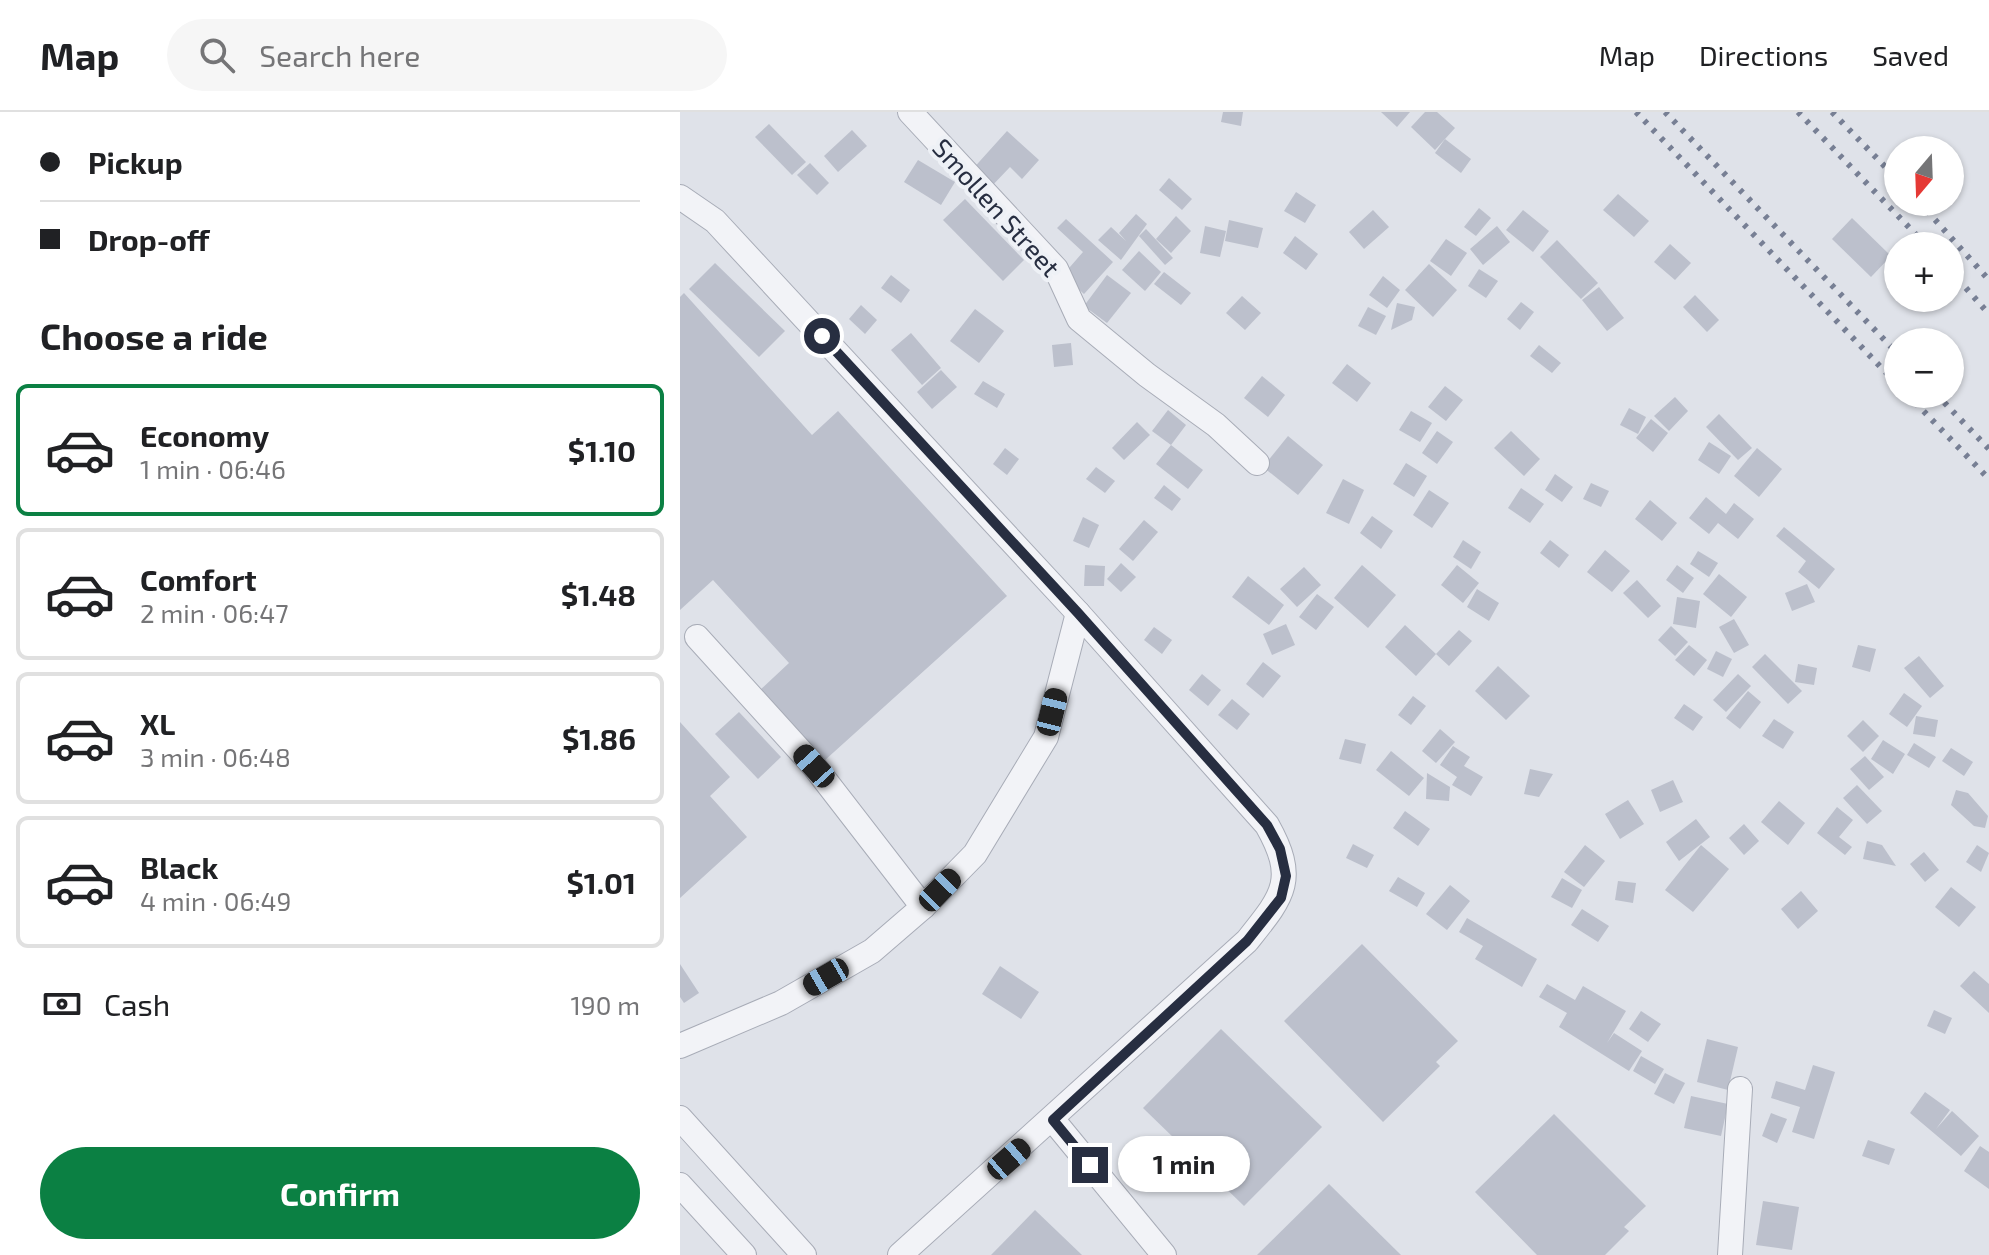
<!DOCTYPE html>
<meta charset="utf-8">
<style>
:root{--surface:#fff;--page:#f6f6f6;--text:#202124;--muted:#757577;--line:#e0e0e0;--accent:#0b8043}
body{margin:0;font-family:"Exo 2",sans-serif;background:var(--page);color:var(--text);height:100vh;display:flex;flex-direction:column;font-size:30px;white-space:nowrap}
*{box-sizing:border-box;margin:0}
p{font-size:26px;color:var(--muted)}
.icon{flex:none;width:44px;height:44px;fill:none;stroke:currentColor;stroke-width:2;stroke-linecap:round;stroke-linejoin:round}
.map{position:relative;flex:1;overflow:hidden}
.sheet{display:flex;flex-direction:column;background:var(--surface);width:680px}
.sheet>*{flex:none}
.hud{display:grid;align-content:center;height:176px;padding:0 40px;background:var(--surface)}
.needle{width:52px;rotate:199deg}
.fabs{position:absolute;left:1204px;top:24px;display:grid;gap:16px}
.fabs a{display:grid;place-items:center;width:80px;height:80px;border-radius:50%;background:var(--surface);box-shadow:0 2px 6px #0004;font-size:40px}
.end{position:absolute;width:36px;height:36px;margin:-18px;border:10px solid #272e41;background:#fff;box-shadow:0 0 0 4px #fff}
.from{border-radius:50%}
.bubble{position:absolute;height:56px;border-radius:28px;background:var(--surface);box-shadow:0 2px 6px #0004;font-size:26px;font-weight:700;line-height:56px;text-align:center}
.car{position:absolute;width:24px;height:48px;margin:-24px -12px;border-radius:10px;box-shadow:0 0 6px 2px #0007;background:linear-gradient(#222 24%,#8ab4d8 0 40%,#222 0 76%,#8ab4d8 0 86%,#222 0)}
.hud b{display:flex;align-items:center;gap:28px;height:76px;font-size:30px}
.hud b+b{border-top:2px solid var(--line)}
.hud i{width:20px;height:20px;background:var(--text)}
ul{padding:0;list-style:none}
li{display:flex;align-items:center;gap:24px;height:132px;margin:0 16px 12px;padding:0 24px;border:4px solid var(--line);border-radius:12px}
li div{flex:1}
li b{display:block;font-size:30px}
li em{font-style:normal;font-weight:700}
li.active{border-color:var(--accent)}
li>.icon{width:72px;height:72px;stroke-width:1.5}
h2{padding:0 40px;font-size:36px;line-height:96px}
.pay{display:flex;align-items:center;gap:20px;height:88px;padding:0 40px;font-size:30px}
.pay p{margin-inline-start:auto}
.cta{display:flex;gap:16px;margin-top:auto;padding:16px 40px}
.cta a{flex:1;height:92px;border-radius:48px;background:var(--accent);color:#fff;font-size:32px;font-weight:700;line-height:92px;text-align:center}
header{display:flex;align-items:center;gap:48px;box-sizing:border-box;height:112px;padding:0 40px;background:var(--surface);border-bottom:2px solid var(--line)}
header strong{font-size:38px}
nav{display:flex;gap:44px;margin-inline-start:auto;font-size:28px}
.search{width:560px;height:72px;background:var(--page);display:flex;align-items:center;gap:20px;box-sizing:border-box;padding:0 28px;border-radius:44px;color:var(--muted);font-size:30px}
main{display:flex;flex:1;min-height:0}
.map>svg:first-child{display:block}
.building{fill:#bcc0cc}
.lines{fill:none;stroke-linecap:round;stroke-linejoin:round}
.lane-casing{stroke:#a8acb7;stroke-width:26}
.lane{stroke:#f2f3f7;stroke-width:24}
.rail{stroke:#777f94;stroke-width:6;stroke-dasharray:4 8;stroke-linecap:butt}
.route{stroke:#272e41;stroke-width:10}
.labels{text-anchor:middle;stroke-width:8;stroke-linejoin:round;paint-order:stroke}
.street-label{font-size:26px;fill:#272e41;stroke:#eef1f6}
</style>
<header>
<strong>Map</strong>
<div class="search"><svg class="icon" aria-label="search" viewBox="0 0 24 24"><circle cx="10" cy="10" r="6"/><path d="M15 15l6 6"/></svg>Search here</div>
<nav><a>Map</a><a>Directions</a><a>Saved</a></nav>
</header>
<main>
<section class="sheet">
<div class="hud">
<b><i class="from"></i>Pickup</b>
<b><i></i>Drop-off</b>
</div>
<h2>Choose a ride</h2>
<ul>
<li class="active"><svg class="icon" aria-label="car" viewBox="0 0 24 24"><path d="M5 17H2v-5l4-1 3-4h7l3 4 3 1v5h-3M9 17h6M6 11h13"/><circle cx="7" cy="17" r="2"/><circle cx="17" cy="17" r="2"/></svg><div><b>Economy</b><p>1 min · 06:46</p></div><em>$1.10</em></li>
<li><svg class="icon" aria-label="car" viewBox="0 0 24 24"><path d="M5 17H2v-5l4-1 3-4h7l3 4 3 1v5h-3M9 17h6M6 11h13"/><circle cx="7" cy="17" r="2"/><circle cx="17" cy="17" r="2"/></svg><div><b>Comfort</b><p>2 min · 06:47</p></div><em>$1.48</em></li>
<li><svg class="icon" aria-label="car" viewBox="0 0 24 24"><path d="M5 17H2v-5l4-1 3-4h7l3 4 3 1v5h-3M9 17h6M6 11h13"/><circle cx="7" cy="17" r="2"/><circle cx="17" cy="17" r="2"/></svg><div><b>XL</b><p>3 min · 06:48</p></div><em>$1.86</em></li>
<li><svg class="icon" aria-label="car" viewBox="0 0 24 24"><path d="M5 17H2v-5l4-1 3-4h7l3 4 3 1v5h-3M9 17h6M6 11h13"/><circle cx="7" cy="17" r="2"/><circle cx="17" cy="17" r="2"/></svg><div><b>Black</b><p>4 min · 06:49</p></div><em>$1.01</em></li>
</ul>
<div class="pay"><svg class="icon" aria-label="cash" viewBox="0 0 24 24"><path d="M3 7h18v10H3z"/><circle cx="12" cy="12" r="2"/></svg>Cash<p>190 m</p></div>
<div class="cta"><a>Confirm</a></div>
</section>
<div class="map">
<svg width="1309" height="1143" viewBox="0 0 1309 1143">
<rect width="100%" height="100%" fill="#dfe2e9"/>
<g class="building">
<path d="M543 0H563L561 14 541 10Z"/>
<path d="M701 0H730L717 15Z"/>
<path d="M745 0H757L775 16 755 38 731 15Z"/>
<path d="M89 12 126 50 112 63 75 25Z"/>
<path d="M172 18 187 34 158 60 144 44Z"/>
<path d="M327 19 359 48 342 67 330 55 309 77 290 60Z"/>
<path d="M765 27 791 47 781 61 755 41Z"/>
<path d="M238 48 275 70 261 93 224 70Z"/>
<path d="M130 51 149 71 137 83 117 63Z"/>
<path d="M489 66 512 87 502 98 479 78Z"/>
<path d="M616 80 636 93 625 111 604 99Z"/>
<path d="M938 82 969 109 954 125 923 98Z"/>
<path d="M285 87 344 148 323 169 263 108Z"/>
<path d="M799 96 811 106 796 124 784 115Z"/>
<path d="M693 98 709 115 684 137 669 120Z"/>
<path d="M843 98 869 119 853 140 826 118Z"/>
<path d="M456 102 467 112 441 148 418 128 431 115 446 129 439 121Z"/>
<path d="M496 104 511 119 491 141 476 127Z"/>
<path d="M1172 106 1211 144 1191 165 1152 127Z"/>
<path d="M386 107 433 150 404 182 383 163 403 140 377 116Z"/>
<path d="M549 108 583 116 578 136 545 129Z"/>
<path d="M525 114 546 119 540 145 520 141Z"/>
<path d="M817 114 830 130 803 153 790 137Z"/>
<path d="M466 117 493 146 485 153 459 124Z"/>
<path d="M615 124 638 142 626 158 603 141Z"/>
<path d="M766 127 787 141 771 164 750 149Z"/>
<path d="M877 128 918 171 901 187 860 145Z"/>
<path d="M990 132 1011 151 995 168 974 150Z"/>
<path d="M459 139 481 160 465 179 442 158Z"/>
<path d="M35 151 105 219 79 245 9 177Z"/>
<path d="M749 152 777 178 753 205 725 178Z"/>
<path d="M799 157 818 169 806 186 788 174Z"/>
<path d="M484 160 511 181 501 193 474 172Z"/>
<path d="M211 163 230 178 221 191 201 176Z"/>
<path d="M427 163 451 181 427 211 404 194Z"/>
<path d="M703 164 720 178 707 196 689 183Z"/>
<path d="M919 175 944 206 927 219 902 188Z"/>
<path d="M4 181 132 323 158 299 327 484 144 649 79 579 109 551 33 468 0 498V185Z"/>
<path d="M1015 183 1039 208 1027 220 1003 195Z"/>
<path d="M562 184 581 201 565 218 546 201Z"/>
<path d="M841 190 854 200 840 218 827 207Z"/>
<path d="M717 191 735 195 732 208 711 218Z"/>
<path d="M181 193 197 208 185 222 169 207Z"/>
<path d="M688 195 706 204 696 223 678 214Z"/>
<path d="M295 197 324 219 299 251 270 229Z"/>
<path d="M231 221 261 256 242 273 211 238Z"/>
<path d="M391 231 393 253 374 255 372 233Z"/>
<path d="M859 233 881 251 872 261 850 244Z"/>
<path d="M667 252 691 271 677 290 652 271Z"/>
<path d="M261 258 277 275 252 297 237 280Z"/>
<path d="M582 264 605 283 588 305 564 286Z"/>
<path d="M303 269 325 282 317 296 294 282Z"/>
<path d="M765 274 783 288 766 309 748 295Z"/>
<path d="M995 285 1008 299 989 319 974 304Z"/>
<path d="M949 296 966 305 958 322 940 313Z"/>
<path d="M488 298 506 313 491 333 472 319Z"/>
<path d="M731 299 752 311 740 330 719 318Z"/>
<path d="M1039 302 1072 336 1058 348 1026 315Z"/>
<path d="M971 307 988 321 973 340 956 326Z"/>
<path d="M457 310 470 323 444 348 432 336Z"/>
<path d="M757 319 773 330 757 352 742 341Z"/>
<path d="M831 319 860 347 844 364 814 336Z"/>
<path d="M608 324 643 353 618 383 583 355Z"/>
<path d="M1029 330 1051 344 1039 362 1018 348Z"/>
<path d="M491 333 523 358 508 377 476 352Z"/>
<path d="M325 336 339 347 327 363 313 352Z"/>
<path d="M1077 336 1102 357 1079 385 1054 364Z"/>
<path d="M726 351 747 364 734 385 713 372Z"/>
<path d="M416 355 435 369 425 381 406 367Z"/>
<path d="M875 362 893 375 882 390 865 378Z"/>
<path d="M663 367 684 378 669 412 646 401Z"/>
<path d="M911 371 929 379 921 395 903 387Z"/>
<path d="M484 373 501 387 492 399 474 386Z"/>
<path d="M841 376 864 392 850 411 828 396Z"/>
<path d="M749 378 769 391 752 416 733 403Z"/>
<path d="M1026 385 1046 402 1054 391 1074 407 1058 427 1038 411 1029 422 1009 406Z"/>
<path d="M970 388 997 411 982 429 955 407Z"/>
<path d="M692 404 713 419 701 437 680 421Z"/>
<path d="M403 405 419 413 409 436 393 429Z"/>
<path d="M464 408 478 420 453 449 439 437Z"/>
<path d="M1104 415 1155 457 1139 477 1118 460 1126 449 1096 424Z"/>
<path d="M783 428 801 440 791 457 773 445Z"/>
<path d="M870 428 889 443 879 456 860 441Z"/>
<path d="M925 438 950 459 932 480 907 460Z"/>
<path d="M1018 439 1038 451 1029 465 1010 452Z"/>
<path d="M441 451 456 465 441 480 427 467Z"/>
<path d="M405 453 425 454 424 474H404Z"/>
<path d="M682 453 716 483 688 516 654 486Z"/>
<path d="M777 453 799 471 783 491 761 473Z"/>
<path d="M997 453 1014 466 1003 481 986 468Z"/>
<path d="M624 455 641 473 617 495 600 477Z"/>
<path d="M1039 462 1067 485 1051 505 1023 482Z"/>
<path d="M568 464 604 493 589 513 552 485Z"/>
<path d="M957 468 981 494 968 506 943 481Z"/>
<path d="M1127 472 1135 490 1112 499 1105 481Z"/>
<path d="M797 477 819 491 809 509 787 495Z"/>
<path d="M637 482 654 495 636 518 619 505Z"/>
<path d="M997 485 1020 489 1016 516 993 512Z"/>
<path d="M1054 507 1069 533 1054 541 1039 515Z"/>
<path d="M606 512 615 533 592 543 583 522Z"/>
<path d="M725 513 756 542 779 518 792 529 769 554 756 542 736 564 705 535Z"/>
<path d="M991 514 1008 530 995 544 978 528Z"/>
<path d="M474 515 492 528 482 542 464 528Z"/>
<path d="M1009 533 1027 548 1014 564 995 548Z"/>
<path d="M1178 533 1196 537 1190 560 1172 555Z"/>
<path d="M1036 539 1052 547 1043 565 1027 557Z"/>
<path d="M1085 542 1122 579 1108 592 1072 555Z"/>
<path d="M1239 544 1264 574 1250 586 1224 556Z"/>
<path d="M583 550 601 564 583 586 566 572Z"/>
<path d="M1118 552 1137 556 1134 573 1115 570Z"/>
<path d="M818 554 850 584 826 608 795 579Z"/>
<path d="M522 562 541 578 528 594 509 578Z"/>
<path d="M1058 562 1071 574 1046 600 1033 588Z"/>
<path d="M1068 579 1081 590 1060 617 1046 606Z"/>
<path d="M1224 581 1242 594 1227 615 1209 602Z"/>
<path d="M733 584 746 594 731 613 718 603Z"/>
<path d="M552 587 570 602 557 618 538 603Z"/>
<path d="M1004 592 1023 605 1013 619 994 606Z"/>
<path d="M59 600 101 645 78 667 35 622Z"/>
<path d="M1236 604 1258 608 1255 625 1233 622Z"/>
<path d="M1094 607 1114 620 1103 637 1082 624Z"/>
<path d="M1183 608 1199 624 1183 640 1167 624Z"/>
<path d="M0 610 50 665 30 684 67 725 0 786Z"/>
<path d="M760 617 775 630 756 651 742 639Z"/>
<path d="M665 627 686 632 681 652 659 647Z"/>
<path d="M1203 628 1225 642 1213 662 1191 647Z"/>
<path d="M1234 631 1256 645 1249 656 1227 643Z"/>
<path d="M773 634 790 645 784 654 803 665 791 684 772 673 777 665 760 653Z"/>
<path d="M1271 636 1293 650 1284 664 1262 649Z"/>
<path d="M711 639 744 666 729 684 696 658Z"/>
<path d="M1185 644 1204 665 1189 678 1170 657Z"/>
<path d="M850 657 873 662 859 685 844 682Z"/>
<path d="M747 661 770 675 769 689 746 687Z"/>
<path d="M993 668 1003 690 980 700 971 678Z"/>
<path d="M1177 673 1202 699 1187 712 1163 686Z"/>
<path d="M1276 678 1288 681 1308 704 1305 716 1294 714 1271 693Z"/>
<path d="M948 688 964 712 940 727 925 702Z"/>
<path d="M1099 689 1125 711 1108 733 1081 710Z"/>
<path d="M1157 695 1173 708 1159 725 1172 735 1165 743 1137 721Z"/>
<path d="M725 699 750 717 738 734 713 716Z"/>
<path d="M1016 707 1030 725 999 749 986 730Z"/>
<path d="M1064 712 1079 729 1064 743 1049 726Z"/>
<path d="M1187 729 1202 733 1216 754 1183 747Z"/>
<path d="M673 732 694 743 687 756 666 746Z"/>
<path d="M905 733 925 749 904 775 884 760Z"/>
<path d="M1021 733 1049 757 1013 800 985 778Z"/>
<path d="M1297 733 1309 741 1301 760 1286 750Z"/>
<path d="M1244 740 1259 758 1245 770 1230 752Z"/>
<path d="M718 765 745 781 737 795 709 779Z"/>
<path d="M882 766 902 778 892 796 871 785Z"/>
<path d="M938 769 956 771 953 791 935 788Z"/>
<path d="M770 773 790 789 767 818 746 802Z"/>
<path d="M1271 775 1296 795 1279 815 1255 795Z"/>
<path d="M1121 779 1138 799 1118 817 1101 797Z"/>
<path d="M902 797 929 814 918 830 891 813Z"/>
<path d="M787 806 857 847 842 875 795 847 803 834 779 820Z"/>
<path d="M682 832 778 929 756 950 760 954 703 1010 604 909Z"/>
<path d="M0 852 19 881 4 891 0 885Z"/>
<path d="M320 854 359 880 341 907 302 882Z"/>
<path d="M1294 859 1309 872V901L1280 874Z"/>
<path d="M867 872 895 888 903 874 946 899 927 931 934 921 962 939 949 959 879 915 887 901 859 885Z"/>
<path d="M1254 898 1272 906 1265 922 1247 914Z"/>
<path d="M961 899 981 912 968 930 949 917Z"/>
<path d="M541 917 642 1015 564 1094 463 996Z"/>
<path d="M1027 927 1058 935 1048 978 1017 970Z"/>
<path d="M961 944 984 957 975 972 953 959Z"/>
<path d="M1133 953 1155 960 1134 1027 1112 1020 1120 995 1091 986 1096 969 1125 978Z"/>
<path d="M985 961 1005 971 994 992 974 982Z"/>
<path d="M1245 980 1270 998 1256 1017 1272 999 1299 1024 1281 1044 1230 1001Z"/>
<path d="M1011 984 1048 992 1041 1024 1004 1016Z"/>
<path d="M1091 1001 1107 1007 1097 1031 1082 1024Z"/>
<path d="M874 1002 966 1094 944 1115 949 1119 925 1143H857L795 1080Z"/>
<path d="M1188 1028 1215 1037 1209 1053 1182 1044Z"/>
<path d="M1300 1034 1309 1040V1077L1284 1059Z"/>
<path d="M649 1072 721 1143H577Z"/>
<path d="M1083 1089 1119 1095 1112 1138 1076 1133Z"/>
<path d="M355 1098 402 1143H311Z"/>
</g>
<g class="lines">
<defs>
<g id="lane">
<path d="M230 0 376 157 399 207 467 263 536 313 577 351"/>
<path d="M0 85 35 109 398 501 587 713C618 768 603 784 567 829L220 1143"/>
<path d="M17 525 134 654 243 795"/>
<path d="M0 934 101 891 192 839 243 795 295 742 366 625 398 501"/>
<path d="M0 1006 124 1143"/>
<path d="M373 1008 484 1143"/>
<path d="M0 1073 64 1143"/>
<path d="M1050 1143 1060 977"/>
</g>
</defs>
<use href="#lane" class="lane-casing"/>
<use href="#lane" class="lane"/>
<g class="rail">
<path d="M956 0 1218 273"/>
<path d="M985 0 1218 242"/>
<path d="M1118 0 1247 134"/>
<path d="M1152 0 1218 68"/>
<path d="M1239 90 1309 168"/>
<path d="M1270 158 1309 202"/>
<path d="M1227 282 1309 367"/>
<path d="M1256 282 1309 337"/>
</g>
</g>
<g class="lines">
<path class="route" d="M142 224 398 501 587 713 600 737 606 764 601 786 567 829 373 1008 410 1053"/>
</g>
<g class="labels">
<g class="street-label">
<text transform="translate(316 96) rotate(48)" y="9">Smollen Street</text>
</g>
</g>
</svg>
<div class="fabs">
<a><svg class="needle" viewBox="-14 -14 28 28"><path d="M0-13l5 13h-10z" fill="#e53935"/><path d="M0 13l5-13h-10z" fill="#757577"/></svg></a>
<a>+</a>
<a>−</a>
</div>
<i class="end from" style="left:142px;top:224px"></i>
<i class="end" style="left:410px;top:1053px"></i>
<div class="bubble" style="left:438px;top:1024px;width:132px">1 min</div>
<i class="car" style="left:372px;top:600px;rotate:14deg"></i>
<i class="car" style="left:134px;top:654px;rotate:318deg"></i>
<i class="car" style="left:260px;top:778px;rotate:44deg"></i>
<i class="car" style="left:146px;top:865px;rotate:240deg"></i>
<i class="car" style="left:329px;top:1047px;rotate:49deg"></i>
</div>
</main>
